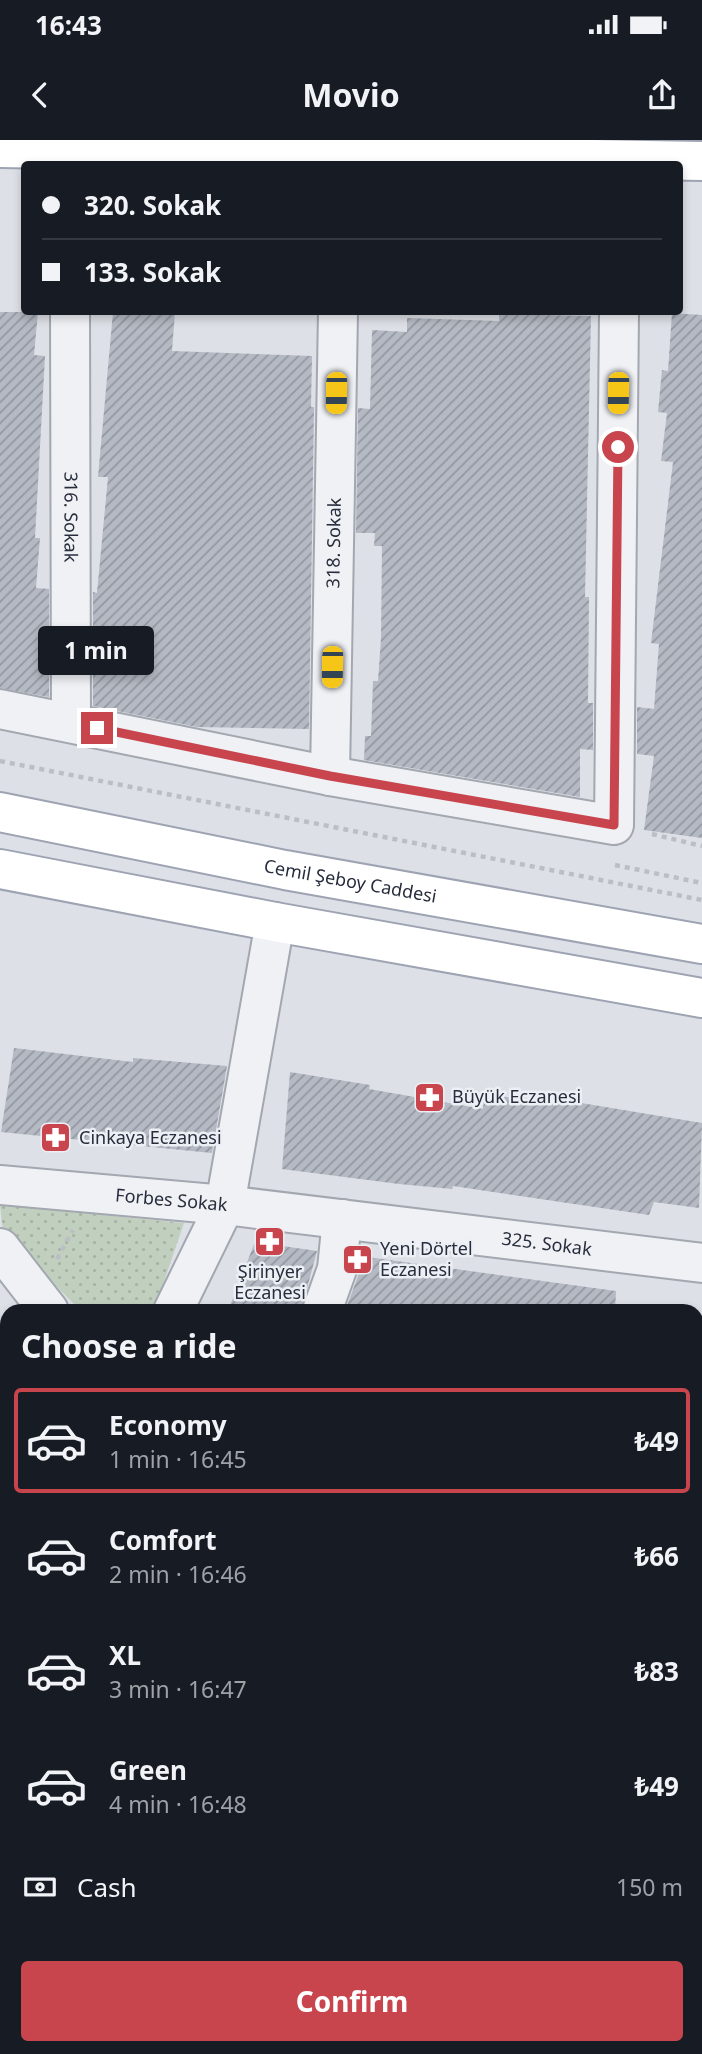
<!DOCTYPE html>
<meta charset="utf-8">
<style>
:root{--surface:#171b24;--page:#20242c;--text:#f1f3f6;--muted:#9ea1a6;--line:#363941;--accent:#c8454e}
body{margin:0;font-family:"Noto Sans",sans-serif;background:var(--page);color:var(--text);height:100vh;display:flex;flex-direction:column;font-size:26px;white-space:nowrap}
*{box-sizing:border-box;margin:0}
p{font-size:23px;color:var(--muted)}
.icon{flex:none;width:38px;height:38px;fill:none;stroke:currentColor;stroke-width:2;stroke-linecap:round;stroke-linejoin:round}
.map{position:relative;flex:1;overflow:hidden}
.details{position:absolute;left:0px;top:1164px;width:704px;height:751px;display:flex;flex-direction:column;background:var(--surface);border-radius:21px 21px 0 0;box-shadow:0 4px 10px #0003}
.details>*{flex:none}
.hud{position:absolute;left:21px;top:21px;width:662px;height:154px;border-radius:7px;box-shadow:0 4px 10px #0003;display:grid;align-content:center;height:154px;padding:0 21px;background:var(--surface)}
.end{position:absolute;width:32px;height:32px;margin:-16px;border:9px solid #c8454e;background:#fff;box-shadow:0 0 0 4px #fff}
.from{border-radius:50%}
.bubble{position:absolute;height:49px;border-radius:7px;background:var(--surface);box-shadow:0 4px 10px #0003;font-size:23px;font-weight:700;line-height:49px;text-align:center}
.car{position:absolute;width:21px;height:42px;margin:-21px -10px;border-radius:9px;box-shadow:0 0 5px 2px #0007;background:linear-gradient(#f5c518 24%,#345 0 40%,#f5c518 0 76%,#345 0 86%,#f5c518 0)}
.hud b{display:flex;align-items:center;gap:24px;height:66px;font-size:26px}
.hud b+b{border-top:2px solid var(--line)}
.hud i{width:18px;height:18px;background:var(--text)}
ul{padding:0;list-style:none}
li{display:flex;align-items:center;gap:21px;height:105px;margin:0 14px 10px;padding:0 7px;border:4px solid transparent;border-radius:7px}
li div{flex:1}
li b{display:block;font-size:26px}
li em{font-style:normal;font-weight:700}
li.active{border-color:var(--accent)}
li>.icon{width:63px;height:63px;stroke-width:1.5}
h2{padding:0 21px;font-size:32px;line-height:84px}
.pay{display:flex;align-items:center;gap:18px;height:77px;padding:0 21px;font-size:26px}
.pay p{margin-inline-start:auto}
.button{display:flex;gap:14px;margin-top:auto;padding:14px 21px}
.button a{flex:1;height:80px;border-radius:7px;background:var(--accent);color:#fff;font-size:28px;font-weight:700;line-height:80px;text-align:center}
.status{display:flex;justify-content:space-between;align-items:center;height:49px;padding:0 35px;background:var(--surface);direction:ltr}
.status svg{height:19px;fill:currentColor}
header{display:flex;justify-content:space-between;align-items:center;height:91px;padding:0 21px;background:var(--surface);font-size:32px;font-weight:700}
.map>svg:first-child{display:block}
.built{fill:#cbcfd8}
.park{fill:url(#park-dots)}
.building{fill:url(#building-hatch)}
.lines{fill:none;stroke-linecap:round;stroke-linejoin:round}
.minor-casing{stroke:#a3a7b0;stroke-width:42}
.major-casing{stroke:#9da3b2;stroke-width:42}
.path{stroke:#bbbec5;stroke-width:4.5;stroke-dasharray:5 5;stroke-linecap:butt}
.minor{stroke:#eff1f5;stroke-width:38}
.major{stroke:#fff;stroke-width:38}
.route{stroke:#c8454e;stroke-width:9}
.labels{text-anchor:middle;stroke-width:5;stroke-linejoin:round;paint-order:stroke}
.street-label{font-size:18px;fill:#272d3c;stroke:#eceff4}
.poi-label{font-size:18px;fill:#272d3c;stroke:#eceff4;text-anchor:start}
</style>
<div class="status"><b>16:43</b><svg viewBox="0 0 49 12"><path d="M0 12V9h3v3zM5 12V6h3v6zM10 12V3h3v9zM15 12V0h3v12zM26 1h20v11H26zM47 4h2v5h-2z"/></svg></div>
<header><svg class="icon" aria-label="back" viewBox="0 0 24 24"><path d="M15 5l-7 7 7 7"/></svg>Movio<svg class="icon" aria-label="share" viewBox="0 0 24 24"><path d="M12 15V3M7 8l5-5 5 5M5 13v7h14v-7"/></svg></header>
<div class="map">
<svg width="702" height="1914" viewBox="0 0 702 1914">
<defs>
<pattern id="park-dots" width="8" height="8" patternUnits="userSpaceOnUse" patternTransform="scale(1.75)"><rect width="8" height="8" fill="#c1d0be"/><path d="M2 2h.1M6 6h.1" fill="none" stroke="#a6b3a4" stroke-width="1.8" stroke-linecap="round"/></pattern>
<pattern id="building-hatch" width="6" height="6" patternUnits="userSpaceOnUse" patternTransform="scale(1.75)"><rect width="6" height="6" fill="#b4b9c3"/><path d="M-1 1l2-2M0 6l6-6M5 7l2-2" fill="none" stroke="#9297a0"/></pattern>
</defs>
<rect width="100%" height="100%" fill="#dde0e6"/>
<path class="built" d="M7 1662V1891L0 1888V1683Z"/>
<path class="park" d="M0 1065 184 1083 154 1171H81L3 1093Z"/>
<g class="building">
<path d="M0 172H38L34 215 45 216 35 398H40L36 448 49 449V557L0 548Z"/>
<path d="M113 172H175L172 211 312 216 311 267H314L309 589 197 587 93 566V452L97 453 108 337H98Z"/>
<path d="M672 173 702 175V698L644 690 654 616 637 614V567L654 569 659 504 651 503 673 322 661 321 667 273 658 272 662 230 668 231Z"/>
<path d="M499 174 591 176 585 457H589L588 563H593V610L580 609V657L364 620 365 596H371L373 541H378L381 499 382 406H374L375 393H356L358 268 370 269 372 190 407 192V178L499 181Z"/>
<path d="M14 908 133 922V918L227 926 212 1013 1 992Z"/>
<path d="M290 932 370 945 369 949 483 969 485 954 544 962 545 957 702 983 699 1068 654 1062 649 1075 453 1046 452 1049 399 1044 282 1029Z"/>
<path d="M255 1102 317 1111 301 1171H228Z"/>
<path d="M360 1116 616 1151 615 1171H345L358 1136Z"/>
</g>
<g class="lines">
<defs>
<g id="minor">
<path id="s1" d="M70 172 71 582"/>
<path d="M0 569 330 636 614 685 619 172"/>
<path id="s2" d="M330 636 338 172"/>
<path id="s3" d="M0 1045 225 1065 702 1123"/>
<path d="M0 1108 49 1171"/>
<path d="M173 1171 225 1065 275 782"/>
<path d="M322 1171 337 1129 342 1079"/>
<path d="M696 1464 702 1457"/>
<path d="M0 1486 7 1488"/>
<path d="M0 1581 7 1560"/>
<path d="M696 1859 702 1865"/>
<path d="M696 1895 702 1901"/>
<path d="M227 1908 240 1914"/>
</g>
<g id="major">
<path d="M0 8 702 21"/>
<path id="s4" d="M0 672 285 730 702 804"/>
<path d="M0 729 275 782 702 858"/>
</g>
</defs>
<use href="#minor" class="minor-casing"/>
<use href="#major" class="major-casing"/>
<g class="path">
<path d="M0 621 702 760"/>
<path d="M652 694 702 706"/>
<path d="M615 725 702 743"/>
<path d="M57 1119 73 1090"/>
<path d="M0 1219 7 1206"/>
<path d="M0 1265 7 1269"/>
</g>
<use href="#minor" class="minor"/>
<use href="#major" class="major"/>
</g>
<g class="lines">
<path class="route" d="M97 588 330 636 614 685 618 307"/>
</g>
<defs>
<symbol id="pharmacy-square" viewBox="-11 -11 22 22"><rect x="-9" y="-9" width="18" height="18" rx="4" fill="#c8454e" stroke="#eceff4"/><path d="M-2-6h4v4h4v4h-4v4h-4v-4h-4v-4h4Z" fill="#fff"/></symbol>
</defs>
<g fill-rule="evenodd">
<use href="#pharmacy-square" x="412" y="940" width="35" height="35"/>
<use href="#pharmacy-square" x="38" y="980" width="35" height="35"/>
<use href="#pharmacy-square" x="252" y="1084" width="35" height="35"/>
<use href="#pharmacy-square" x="340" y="1102" width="35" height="35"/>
</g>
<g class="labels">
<g class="street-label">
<text dy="6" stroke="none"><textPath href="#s1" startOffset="205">316. Sokak</textPath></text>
<text dy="6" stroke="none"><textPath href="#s2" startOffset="233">318. Sokak</textPath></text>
<text dy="6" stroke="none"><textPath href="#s4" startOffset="357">Cemil Şeboy Caddesi</textPath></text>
<text dy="6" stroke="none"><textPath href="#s3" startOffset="172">Forbes Sokak</textPath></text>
<text dy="6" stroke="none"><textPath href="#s3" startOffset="550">325. Sokak</textPath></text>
</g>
<g class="poi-label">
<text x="452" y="963">Büyük Eczanesi</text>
<text x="79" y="1004">Cinkaya Eczanesi</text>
<text x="380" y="1115">Yeni Dörtel<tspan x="380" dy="21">Eczanesi</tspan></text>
<text x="270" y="1138" text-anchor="middle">Şirinyer<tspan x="270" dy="21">Eczanesi</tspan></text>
</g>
</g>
</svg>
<i class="end from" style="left:618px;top:307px"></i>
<i class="end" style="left:97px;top:588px"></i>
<div class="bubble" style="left:38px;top:486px;width:116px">1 min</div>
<i class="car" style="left:336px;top:253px;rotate:181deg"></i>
<i class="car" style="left:618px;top:253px;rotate:181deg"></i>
<i class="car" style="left:332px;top:527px;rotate:181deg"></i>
<div class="hud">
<b><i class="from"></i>320. Sokak</b>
<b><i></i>133. Sokak</b>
</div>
<section class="details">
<h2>Choose a ride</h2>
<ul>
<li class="active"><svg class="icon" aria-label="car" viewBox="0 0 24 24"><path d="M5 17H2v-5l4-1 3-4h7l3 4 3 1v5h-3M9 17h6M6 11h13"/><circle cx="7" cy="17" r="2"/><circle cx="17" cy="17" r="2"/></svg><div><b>Economy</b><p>1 min · 16:45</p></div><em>₺49</em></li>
<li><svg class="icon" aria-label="car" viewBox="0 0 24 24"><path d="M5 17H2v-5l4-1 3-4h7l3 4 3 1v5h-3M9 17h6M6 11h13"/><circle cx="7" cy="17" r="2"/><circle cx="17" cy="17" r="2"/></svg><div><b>Comfort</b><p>2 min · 16:46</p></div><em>₺66</em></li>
<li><svg class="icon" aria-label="car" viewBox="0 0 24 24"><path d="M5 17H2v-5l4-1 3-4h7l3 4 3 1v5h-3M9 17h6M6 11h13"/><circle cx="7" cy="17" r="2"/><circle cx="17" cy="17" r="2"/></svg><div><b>XL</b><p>3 min · 16:47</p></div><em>₺83</em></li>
<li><svg class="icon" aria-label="car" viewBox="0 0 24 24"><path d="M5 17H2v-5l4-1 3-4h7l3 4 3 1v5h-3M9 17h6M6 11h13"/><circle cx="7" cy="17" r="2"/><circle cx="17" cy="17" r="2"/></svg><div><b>Green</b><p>4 min · 16:48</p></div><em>₺49</em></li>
</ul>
<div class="pay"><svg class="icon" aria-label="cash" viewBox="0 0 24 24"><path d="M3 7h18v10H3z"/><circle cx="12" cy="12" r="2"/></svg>Cash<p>150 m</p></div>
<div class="button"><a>Confirm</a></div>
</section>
</div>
